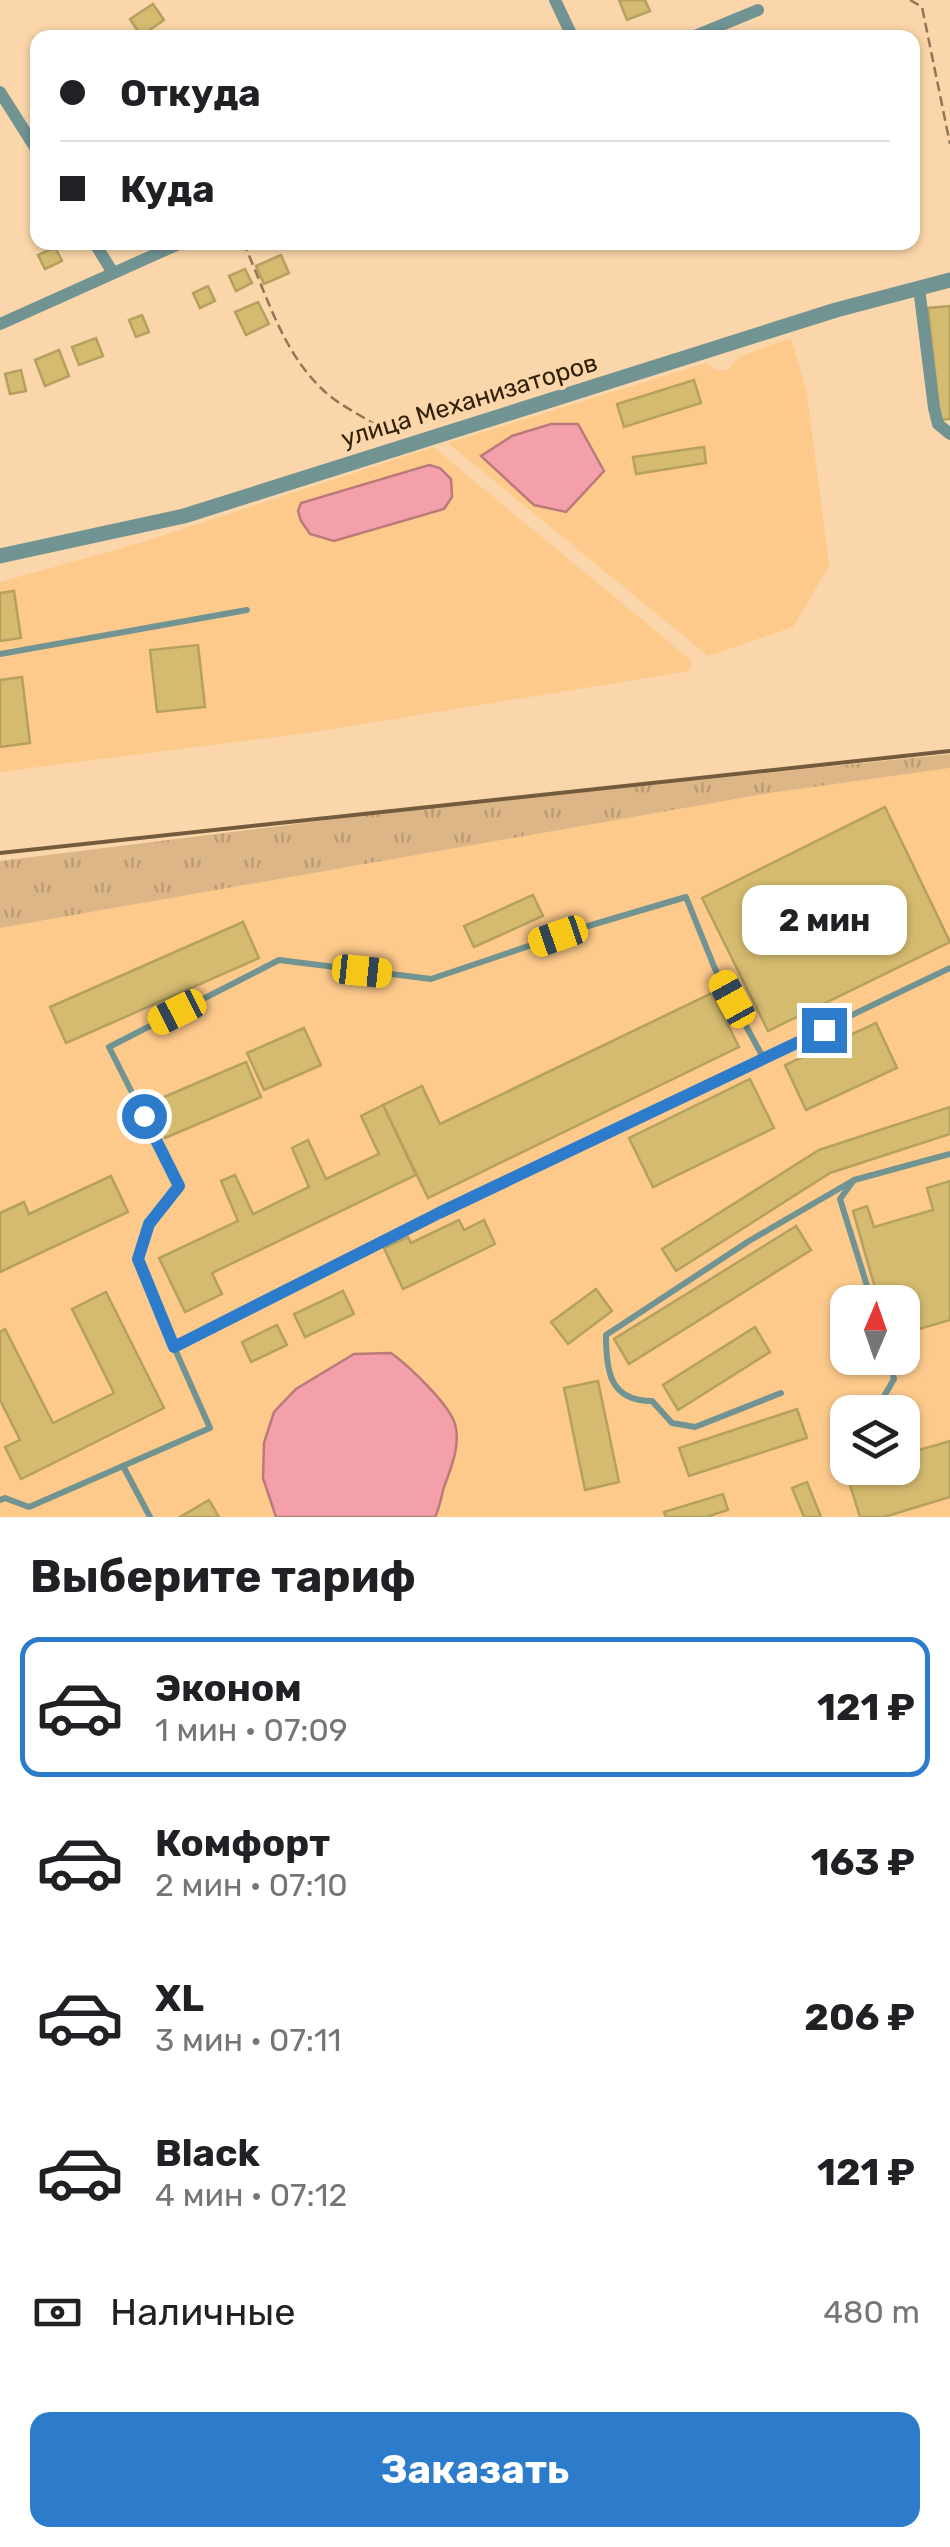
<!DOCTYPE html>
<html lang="ru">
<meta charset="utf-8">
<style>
:root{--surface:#fff;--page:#f6f6f6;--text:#202124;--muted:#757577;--line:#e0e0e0;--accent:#2c7ccb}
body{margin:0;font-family:Rubik,sans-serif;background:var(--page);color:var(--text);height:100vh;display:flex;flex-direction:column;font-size:38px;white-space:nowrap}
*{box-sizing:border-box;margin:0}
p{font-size:32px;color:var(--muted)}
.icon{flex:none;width:55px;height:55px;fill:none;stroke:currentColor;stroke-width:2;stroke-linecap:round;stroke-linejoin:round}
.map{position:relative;height:1517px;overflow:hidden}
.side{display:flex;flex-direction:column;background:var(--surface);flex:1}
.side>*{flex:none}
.hud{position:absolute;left:30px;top:30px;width:890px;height:220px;border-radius:20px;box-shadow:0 2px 8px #0004;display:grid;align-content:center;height:220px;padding:0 30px;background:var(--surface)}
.needle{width:65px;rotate:2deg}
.fabs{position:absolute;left:830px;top:1285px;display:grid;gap:20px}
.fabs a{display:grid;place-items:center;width:90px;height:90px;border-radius:20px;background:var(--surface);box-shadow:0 2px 8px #0004;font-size:50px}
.end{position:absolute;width:45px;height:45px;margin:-22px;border:12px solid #2c7ccb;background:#fff;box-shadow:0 0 0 5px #fff}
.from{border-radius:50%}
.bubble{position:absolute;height:70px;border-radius:20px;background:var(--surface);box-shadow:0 2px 8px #0004;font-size:32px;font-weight:700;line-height:70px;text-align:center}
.car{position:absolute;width:30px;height:60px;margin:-30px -15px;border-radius:12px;box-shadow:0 0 8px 2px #0007;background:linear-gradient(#f5c518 24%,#345 0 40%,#f5c518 0 76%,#345 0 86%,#f5c518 0)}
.hud b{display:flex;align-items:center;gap:35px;height:95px;font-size:38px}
.hud b+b{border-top:2px solid var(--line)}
.hud i{width:25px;height:25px;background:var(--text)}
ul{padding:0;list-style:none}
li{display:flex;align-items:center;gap:30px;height:140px;margin:0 20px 15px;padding:0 10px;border:5px solid transparent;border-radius:20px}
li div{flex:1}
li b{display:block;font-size:38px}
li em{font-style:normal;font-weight:700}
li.active{border-color:var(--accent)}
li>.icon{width:90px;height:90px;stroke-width:1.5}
h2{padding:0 30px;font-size:45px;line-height:120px}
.pay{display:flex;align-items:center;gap:25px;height:110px;padding:0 30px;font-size:38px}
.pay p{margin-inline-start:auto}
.primary-button{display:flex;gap:20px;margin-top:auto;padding:20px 30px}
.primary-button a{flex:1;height:115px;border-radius:20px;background:var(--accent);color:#fff;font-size:40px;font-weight:700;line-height:115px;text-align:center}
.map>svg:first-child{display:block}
.built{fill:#fdca8c;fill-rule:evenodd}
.grass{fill:url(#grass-tufts)}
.water{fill:#f4a0aa;stroke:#ba7a7a;stroke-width:2.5}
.building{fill:#d4bb6f;stroke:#b5a05f;stroke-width:2.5}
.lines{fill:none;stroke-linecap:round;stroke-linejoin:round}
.path{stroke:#917655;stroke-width:2.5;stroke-dasharray:10 5;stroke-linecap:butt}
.service{stroke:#719492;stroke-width:6}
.minor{stroke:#719492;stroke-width:12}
.tertiary{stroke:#719492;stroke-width:15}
.rail{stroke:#735c3e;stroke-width:4}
.route{stroke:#2c7ccb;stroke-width:12}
.labels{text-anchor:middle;stroke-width:8;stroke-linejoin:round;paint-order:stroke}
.street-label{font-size:25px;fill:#33220b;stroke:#fbd6aa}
</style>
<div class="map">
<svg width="950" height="1517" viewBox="0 0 950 1517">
<defs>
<pattern id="grass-tufts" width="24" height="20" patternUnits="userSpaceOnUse" patternTransform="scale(2.5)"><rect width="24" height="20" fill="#ddb687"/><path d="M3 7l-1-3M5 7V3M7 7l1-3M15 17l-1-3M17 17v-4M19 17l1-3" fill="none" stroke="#be9c73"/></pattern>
</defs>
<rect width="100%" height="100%" fill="#fbd6aa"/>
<g class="built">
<path d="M791 338 807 393 829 566 793 627 708 656 448 443 706 363 716 370H728L739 357Z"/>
<path d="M433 447 692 661 689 671 314 732 0 772V582L143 542Z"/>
<path d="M950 768V1517H0V928L770 793ZM848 1302H902V1358H848ZM848 1412H902V1468H848Z"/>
</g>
<path class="grass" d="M950 754V768L770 793 0 928V861L409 810Z"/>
<g class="water">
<path d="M551 424H578L604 471 566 512 534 505 481 456 512 436Z"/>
<path d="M429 465 440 468 451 479 452 497 444 509 334 541 310 534 301 521 298 511 301 503Z"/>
<path d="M391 1353C409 1366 449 1404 455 1424 461 1445 451 1468 444 1487 441 1497 440 1507 435 1517H276L263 1478 264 1443 274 1412 296 1389 354 1354Z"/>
</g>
<g class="building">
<path d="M619 0H645L650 11 627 20Z"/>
<path d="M153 4 164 20 141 36 130 19Z"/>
<path d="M55 247 62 261 45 269 38 255Z"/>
<path d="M281 255 289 273 264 284 256 266Z"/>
<path d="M245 269 252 283 236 291 229 276Z"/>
<path d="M208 286 215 301 200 308 193 293Z"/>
<path d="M258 302 269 324 246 335 235 312Z"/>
<path d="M950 306V419L940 420 928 308Z"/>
<path d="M142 315 149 332 136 337 129 320Z"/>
<path d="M96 338 103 356 79 365 72 347Z"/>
<path d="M59 350 69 376 45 386 35 360Z"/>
<path d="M21 370 26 391 10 394 5 374Z"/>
<path d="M694 380 701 403 624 427 617 404Z"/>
<path d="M704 447 706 463 636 474 633 457Z"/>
<path d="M14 591 21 638 0 641V593Z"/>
<path d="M198 645 205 707 157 712 150 650Z"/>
<path d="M22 677 30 743 0 747V680Z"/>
<path d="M885 807 950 942 768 1031 702 898Z"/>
<path d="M533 895 543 916 474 947 464 926Z"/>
<path d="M243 922 259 958 66 1043 50 1007Z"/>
<path d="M712 993 739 1047 428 1198 383 1105 422 1086 440 1124Z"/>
<path d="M876 1023 897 1068 806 1110 785 1065Z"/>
<path d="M304 1028 321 1065 264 1090 247 1053Z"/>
<path d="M246 1062 261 1097 165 1138 150 1103Z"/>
<path d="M750 1079 774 1128 653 1187 629 1138Z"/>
<path d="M383 1105 416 1175 212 1273 222 1294 185 1312 159 1258 238 1221 221 1181 235 1175 253 1214 309 1187 292 1148 308 1140 326 1179 379 1154 361 1116Z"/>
<path d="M950 1107V1134L830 1173 676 1271 662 1249 819 1150Z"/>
<path d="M111 1176 128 1212 0 1272V1213L24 1202 29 1214Z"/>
<path d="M950 1181V1320L902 1334V1302H879L853 1211 867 1206 874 1227 933 1210 927 1188Z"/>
<path d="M459 1220 464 1230 484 1220 495 1244 403 1289 384 1248 408 1237 411 1243Z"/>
<path d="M796 1226 811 1250 629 1364 614 1339Z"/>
<path d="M596 1289 612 1311 568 1344 551 1322Z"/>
<path d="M343 1291 354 1314 305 1337 294 1314Z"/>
<path d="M106 1292 164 1408 21 1479 5 1447 20 1440 0 1400V1332L5 1329 53 1423 114 1393 72 1309Z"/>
<path d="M277 1325 287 1345 251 1362 242 1342Z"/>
<path d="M755 1327 770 1352 678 1410 663 1385Z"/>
<path d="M598 1381 619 1482 585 1490 564 1388Z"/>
<path d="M797 1409 807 1438 689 1476 679 1448Z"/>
<path d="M950 1441V1497L884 1517H860L846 1472 861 1468H902V1455Z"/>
<path d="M807 1482 821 1517H804L792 1488Z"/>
<path d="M723 1494 728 1510 706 1517H666L664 1512Z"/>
<path d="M209 1500 219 1517H180Z"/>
</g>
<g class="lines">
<g class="path">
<path d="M910 0 922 7 950 144"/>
<path d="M243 242C266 292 281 350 322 389 338 405 363 416 382 429L386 437"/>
</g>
<g class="service">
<path d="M0 654 247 610"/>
<path d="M872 1302 840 1199 854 1180 950 1154"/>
<path d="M174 1347 138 1259 149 1224 179 1186 109 1047 279 960 431 979 588 926 686 897 715 969 764 1059"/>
<path d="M781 1393 695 1427 672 1423 652 1401C609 1401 606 1370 606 1335L749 1241 854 1180"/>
<path d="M875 1412 894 1379 889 1358"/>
<path d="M837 1465 848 1455"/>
<path d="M123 1466 150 1517"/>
<path d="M0 1500 5 1498 29 1507 210 1428 174 1347 439 1213 950 968"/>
</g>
<g class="minor">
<path d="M555 0 573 38"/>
<path d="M690 38 758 10"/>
<path d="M0 92 38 152"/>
<path d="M94 242 113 273"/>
<path d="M919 288 934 408 938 424 950 434"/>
<path d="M0 324 183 242"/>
</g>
<path class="tertiary" d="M0 556 184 516 836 310 950 280"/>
<path class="rail" d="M0 853 950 751"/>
</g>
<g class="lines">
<path class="route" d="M144 1116 179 1186 149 1224 138 1259 174 1347 439 1213 824 1030"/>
</g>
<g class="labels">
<g class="street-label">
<text transform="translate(469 400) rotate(-17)" y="9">улица Механизаторов</text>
</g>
</g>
</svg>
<div class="fabs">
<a><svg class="needle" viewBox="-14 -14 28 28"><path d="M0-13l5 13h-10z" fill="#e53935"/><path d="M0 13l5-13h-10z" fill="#757577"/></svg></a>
<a><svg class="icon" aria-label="layers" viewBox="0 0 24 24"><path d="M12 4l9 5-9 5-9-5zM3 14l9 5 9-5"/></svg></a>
</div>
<i class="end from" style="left:144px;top:1116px"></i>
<i class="end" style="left:824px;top:1030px"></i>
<div class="bubble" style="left:742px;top:885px;width:165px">2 мин</div>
<i class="car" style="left:558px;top:936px;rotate:251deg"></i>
<i class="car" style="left:362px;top:971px;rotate:96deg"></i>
<i class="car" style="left:732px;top:999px;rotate:331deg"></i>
<i class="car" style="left:177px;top:1012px;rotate:243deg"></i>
<div class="hud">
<b><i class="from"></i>Откуда</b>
<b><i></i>Куда</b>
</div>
</div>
<section class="side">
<h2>Выберите тариф</h2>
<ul>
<li class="active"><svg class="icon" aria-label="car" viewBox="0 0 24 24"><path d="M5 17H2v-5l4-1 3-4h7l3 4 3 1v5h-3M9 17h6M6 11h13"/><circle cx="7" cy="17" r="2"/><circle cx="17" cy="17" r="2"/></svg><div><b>Эконом</b><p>1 мин · 07:09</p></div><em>121 ₽</em></li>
<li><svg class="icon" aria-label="car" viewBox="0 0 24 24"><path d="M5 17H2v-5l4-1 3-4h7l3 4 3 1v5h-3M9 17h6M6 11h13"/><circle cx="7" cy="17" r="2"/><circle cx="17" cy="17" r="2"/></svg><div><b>Комфорт</b><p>2 мин · 07:10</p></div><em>163 ₽</em></li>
<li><svg class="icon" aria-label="car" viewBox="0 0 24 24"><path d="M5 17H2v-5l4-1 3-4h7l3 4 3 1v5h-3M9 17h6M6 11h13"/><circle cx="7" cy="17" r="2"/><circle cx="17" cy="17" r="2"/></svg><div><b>XL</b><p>3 мин · 07:11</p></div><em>206 ₽</em></li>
<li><svg class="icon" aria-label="car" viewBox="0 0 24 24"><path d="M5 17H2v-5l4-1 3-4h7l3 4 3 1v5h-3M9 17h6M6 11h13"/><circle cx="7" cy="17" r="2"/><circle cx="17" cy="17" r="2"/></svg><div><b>Black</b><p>4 мин · 07:12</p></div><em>121 ₽</em></li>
</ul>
<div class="pay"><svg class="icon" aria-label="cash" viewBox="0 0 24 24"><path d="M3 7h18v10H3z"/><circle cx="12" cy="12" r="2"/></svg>Наличные<p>480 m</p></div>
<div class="primary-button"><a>Заказать</a></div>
</section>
